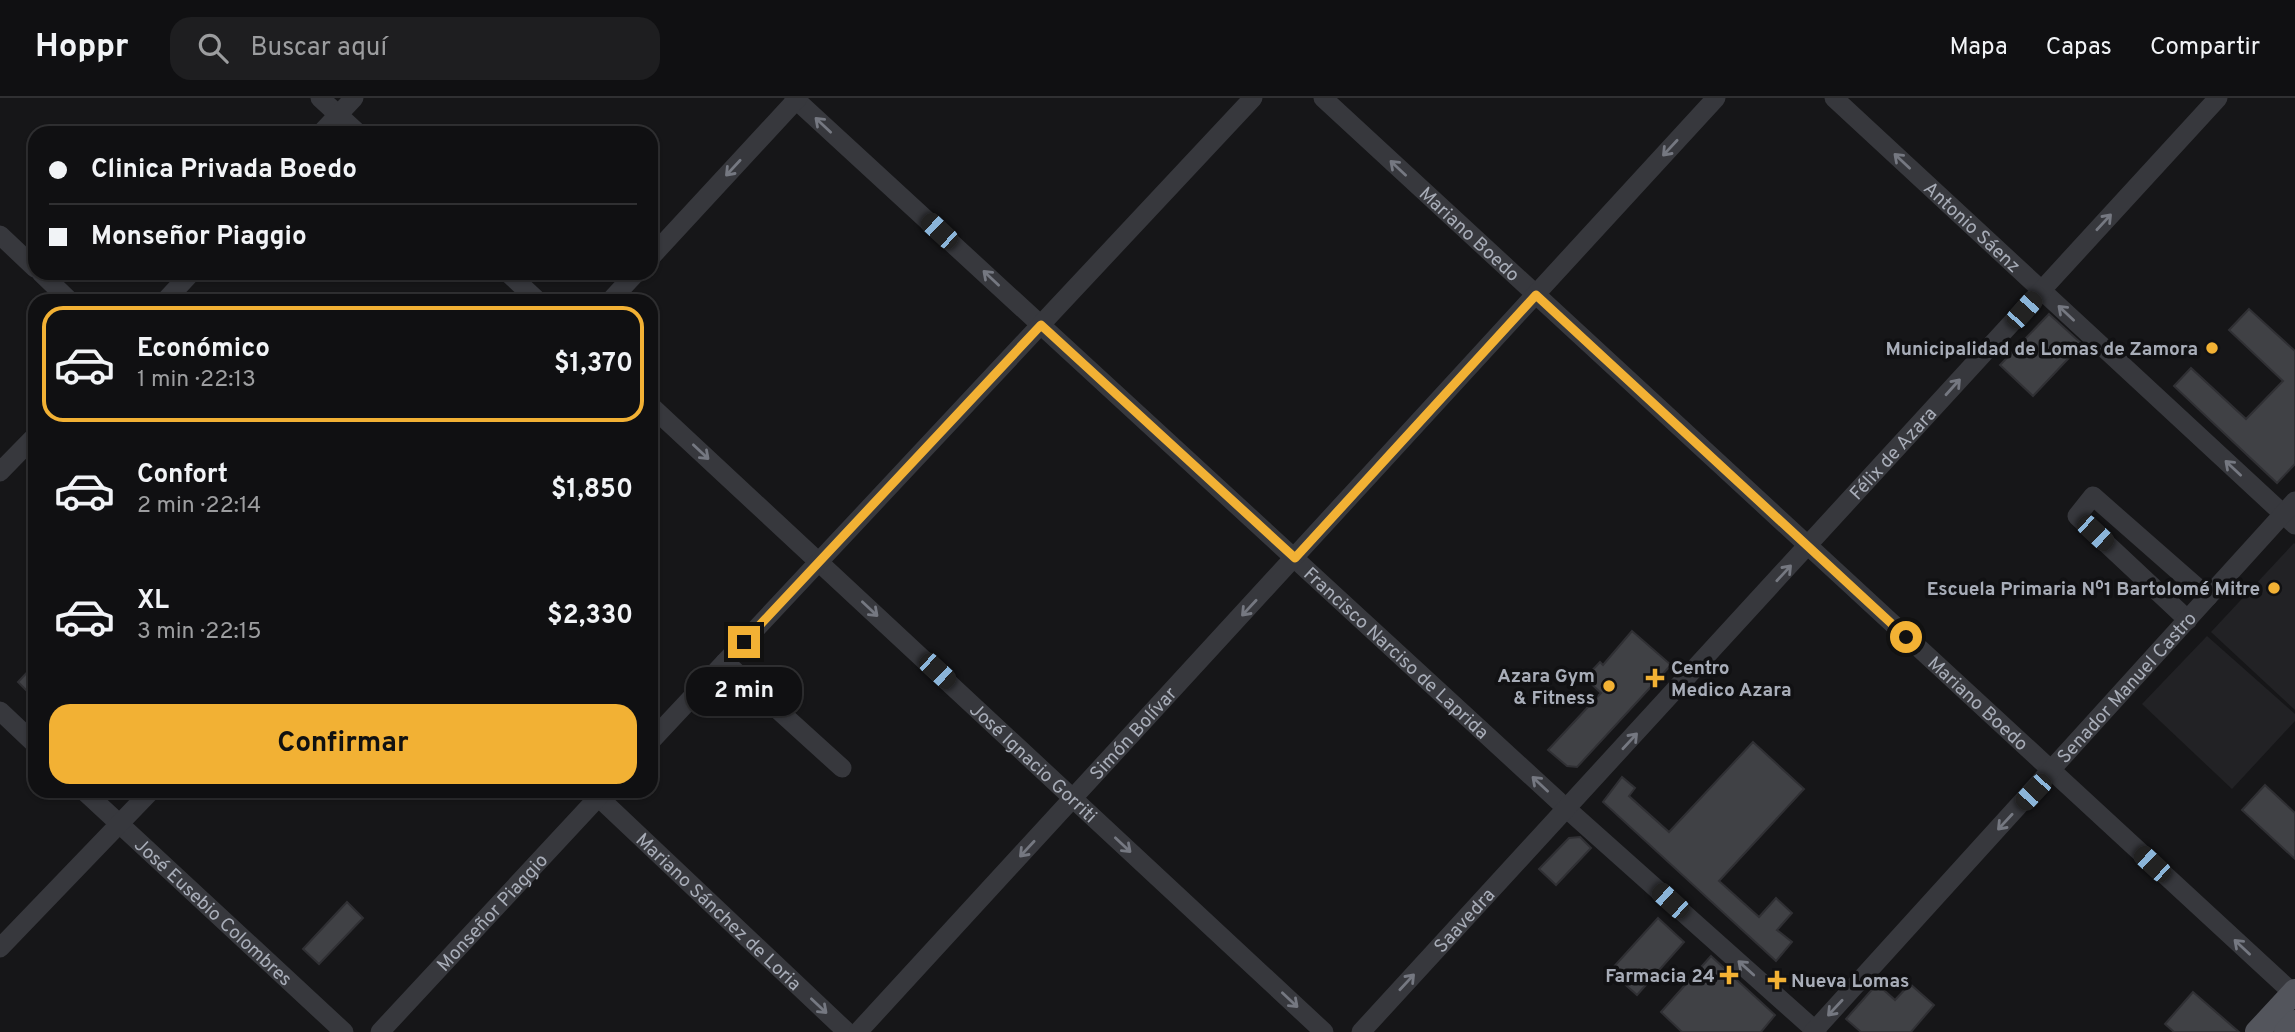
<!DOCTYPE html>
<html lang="es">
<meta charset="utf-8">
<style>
:root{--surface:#101012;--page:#1e1e20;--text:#f1f3f6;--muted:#9c9d9f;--line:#303032;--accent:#f2b134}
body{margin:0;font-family:Overpass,sans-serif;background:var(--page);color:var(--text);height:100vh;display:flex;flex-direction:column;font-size:26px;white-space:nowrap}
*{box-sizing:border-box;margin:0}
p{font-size:23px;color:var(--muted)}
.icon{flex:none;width:38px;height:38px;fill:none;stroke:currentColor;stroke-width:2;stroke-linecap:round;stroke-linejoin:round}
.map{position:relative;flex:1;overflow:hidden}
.sheet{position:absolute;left:28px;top:196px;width:630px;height:504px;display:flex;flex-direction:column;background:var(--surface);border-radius:21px;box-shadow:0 2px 5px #0004,0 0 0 2px var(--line)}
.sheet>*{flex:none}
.guide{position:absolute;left:28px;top:28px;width:630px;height:154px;border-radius:21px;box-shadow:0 2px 5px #0004,0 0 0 2px var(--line);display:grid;align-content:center;height:154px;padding:0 21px;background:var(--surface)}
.end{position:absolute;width:32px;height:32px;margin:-16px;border:9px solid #f2b134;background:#111;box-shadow:0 0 0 4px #111}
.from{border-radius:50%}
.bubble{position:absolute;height:49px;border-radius:21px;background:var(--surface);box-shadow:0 2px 5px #0004,0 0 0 2px var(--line);font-size:23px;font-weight:700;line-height:49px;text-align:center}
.car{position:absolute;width:21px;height:42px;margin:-21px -10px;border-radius:9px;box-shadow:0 0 5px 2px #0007;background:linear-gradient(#222 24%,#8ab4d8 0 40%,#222 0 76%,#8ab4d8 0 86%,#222 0)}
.guide b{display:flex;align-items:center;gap:24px;height:66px;font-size:26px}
.guide b+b{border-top:2px solid var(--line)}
.guide i{width:18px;height:18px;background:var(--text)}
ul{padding:12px 0 0;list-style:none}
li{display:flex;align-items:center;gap:21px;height:116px;margin:0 14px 10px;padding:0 7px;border:4px solid transparent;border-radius:21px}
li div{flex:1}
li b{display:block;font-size:26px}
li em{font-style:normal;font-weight:700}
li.selected{border-color:var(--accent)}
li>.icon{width:63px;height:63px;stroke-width:1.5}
.cta{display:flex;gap:14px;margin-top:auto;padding:14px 21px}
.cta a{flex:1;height:80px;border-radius:21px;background:var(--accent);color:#111;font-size:28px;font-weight:700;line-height:80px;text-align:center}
header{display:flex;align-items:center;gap:42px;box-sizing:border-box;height:98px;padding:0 35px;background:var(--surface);border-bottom:2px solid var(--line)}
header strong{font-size:33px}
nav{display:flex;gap:38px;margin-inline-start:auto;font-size:24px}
.search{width:490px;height:63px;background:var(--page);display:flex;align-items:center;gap:18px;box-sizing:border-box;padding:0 24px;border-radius:21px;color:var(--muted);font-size:26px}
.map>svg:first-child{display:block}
.built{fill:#222225}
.building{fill:#404145;stroke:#303034;stroke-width:2}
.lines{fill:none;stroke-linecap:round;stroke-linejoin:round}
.minor{stroke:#37383d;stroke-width:19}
.major{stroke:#53555c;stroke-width:24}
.oneway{stroke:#757881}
.route{stroke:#f2b134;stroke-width:9}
.poi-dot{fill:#f2b134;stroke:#111113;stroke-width:2.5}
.labels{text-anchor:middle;stroke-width:7;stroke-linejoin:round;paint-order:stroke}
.street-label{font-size:19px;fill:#a8adb8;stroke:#111113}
.poi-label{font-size:19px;font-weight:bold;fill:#a8adb8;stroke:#111113;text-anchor:end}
</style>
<header>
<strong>Hoppr</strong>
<div class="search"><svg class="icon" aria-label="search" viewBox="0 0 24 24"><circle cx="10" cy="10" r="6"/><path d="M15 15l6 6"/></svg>Buscar aquí</div>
<nav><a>Mapa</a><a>Capas</a><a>Compartir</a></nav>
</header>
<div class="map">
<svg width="2295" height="934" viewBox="0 0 2295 934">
<rect width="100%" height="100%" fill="#161618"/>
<g class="built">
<path d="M2294 445 2295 446V612L2211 534Z"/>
<path d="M2207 538 2295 616V623L2232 691 2142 606Z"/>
</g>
<g class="building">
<path d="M2249 211 2295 253V366L2277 385 2174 288 2191 270 2246 321 2283 283 2229 232Z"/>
<path d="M2049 216 2082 246 2033 298 2000 267Z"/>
<path d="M1632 533 1671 567 1577 669 1567 668 1548 652 1601 595 1585 580 1600 564 1603 567Z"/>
<path d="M35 566V601L18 584Z"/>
<path d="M1753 644 1804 691 1719 783 1759 819 1776 800 1792 815 1777 832 1792 844 1776 863 1603 704 1622 679 1635 690 1629 698 1669 734Z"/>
<path d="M2265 687 2295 715V761L2242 712Z"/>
<path d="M1580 739 1591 750 1556 787 1539 771 1569 740Z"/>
<path d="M347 804 363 820 319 866 303 851Z"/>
<path d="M1658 820 1684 844 1637 897 1610 873Z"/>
<path d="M1711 858 1775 917 1761 934H1682L1661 914Z"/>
<path d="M1877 886 1895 902 1910 886 1934 907 1911 934H1861L1846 921Z"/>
<path d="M2193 894 2239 934H2174L2165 926Z"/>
</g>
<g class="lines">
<g class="minor">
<path d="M320 0 358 35"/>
<path id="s1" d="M794 0 1567 711 1817 934"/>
<path id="s2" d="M1323 0 2295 897"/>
<path id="s3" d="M1834 0 2295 427"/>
<path d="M321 35 354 0"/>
<path d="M0 137 35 170"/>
<path d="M651 159 798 0"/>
<path d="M41 175 70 203"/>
<path d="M508 175 538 203"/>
<path d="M165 203 191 175"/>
<path d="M610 203 636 175"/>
<path id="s4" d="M651 308 1324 934"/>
<path d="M0 374 35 338"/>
<path d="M2188 522 2077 418 2093 398 2208 499"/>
<path d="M725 564 842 670"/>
<path d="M0 613 35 646"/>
<path d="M651 643 1253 0"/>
<path id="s5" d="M84 693 344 934"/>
<path id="s6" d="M592 693 847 934"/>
<path d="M0 850 151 693"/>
<path id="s7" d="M380 934 604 693"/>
<path id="s8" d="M858 934 1716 0"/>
<path id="s9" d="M1361 934 2218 0"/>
<path id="s10" d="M1813 934 2295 403"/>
</g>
<g class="major">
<path d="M2257 934 2295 893"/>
<path d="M2286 934 2295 924"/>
</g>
</g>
<defs><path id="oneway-shaft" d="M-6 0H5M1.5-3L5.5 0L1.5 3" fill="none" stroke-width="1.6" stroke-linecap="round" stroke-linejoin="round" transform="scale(1.75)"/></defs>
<g class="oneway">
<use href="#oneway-shaft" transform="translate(823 27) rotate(-137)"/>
<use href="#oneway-shaft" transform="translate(1670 50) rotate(133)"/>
<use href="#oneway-shaft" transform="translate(1902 63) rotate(-137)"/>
<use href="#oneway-shaft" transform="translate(733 70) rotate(133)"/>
<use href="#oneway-shaft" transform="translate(1398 70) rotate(-137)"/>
<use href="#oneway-shaft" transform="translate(2104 124) rotate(-47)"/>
<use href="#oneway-shaft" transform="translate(991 180) rotate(-137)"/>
<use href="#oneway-shaft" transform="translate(2066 215) rotate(-137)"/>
<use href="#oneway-shaft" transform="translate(1953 289) rotate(-48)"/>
<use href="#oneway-shaft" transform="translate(701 354) rotate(43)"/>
<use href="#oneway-shaft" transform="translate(2233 370) rotate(-137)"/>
<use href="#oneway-shaft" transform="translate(1784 475) rotate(-47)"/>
<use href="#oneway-shaft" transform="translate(1249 510) rotate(133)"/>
<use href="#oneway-shaft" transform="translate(870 511) rotate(43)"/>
<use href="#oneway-shaft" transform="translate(1630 643) rotate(-47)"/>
<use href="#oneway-shaft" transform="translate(1540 686) rotate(-137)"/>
<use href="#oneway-shaft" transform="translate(2005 724) rotate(133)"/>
<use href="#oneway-shaft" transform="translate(1123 747) rotate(43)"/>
<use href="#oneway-shaft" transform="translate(1027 751) rotate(133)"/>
<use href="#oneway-shaft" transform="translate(2242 849) rotate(-137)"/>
<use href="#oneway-shaft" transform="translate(1746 870) rotate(-138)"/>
<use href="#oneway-shaft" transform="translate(1407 884) rotate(-47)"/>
<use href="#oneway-shaft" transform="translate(1290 902) rotate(43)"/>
<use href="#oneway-shaft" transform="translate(819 908) rotate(43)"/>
<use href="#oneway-shaft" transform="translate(1835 910) rotate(133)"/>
</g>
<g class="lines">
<path class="route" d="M744 544 1041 227 1295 460 1536 197 1906 539"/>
</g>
<g class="poi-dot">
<circle cx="2212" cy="250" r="7"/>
<circle cx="2274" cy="490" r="7"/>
<path d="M1651.5 569.5h7v7h7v7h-7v7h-7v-7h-7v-7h7z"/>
<circle cx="1609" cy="588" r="7"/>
<path d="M1725.5 866.5h7v7h7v7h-7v7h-7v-7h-7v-7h7z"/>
<path d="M1773.5 871.5h7v7h7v7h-7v7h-7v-7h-7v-7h7z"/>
</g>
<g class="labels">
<g class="street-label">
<text dy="7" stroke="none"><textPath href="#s3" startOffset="189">Antonio Sáenz</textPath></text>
<text dy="7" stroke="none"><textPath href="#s2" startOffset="200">Mariano Boedo</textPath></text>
<text dy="7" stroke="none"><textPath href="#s9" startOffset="786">Félix de Azara</textPath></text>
<text dy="7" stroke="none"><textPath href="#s1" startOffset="819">Francisco Narciso de Laprida</textPath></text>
<text dy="7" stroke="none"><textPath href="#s10" startOffset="466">Senador Manuel Castro</textPath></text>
<text dy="7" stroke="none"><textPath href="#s2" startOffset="892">Mariano Boedo</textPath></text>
<text dy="7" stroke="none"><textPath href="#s8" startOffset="406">Simón Bolívar</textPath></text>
<text dy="7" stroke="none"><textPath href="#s4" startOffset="523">José Ignacio Gorriti</textPath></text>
<text dy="7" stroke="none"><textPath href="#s7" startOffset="164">Monseñor Piaggio</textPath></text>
<text dy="7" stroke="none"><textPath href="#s6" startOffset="175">Mariano Sánchez de Loria</textPath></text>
<text dy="7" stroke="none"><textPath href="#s5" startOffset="177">José Eusebio Colombres</textPath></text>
<text dy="7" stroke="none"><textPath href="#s9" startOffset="152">Saavedra</textPath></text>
</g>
<g class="poi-label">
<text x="2198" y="257">Municipalidad de Lomas de Zamora</text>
<text x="2260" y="497">Escuela Primaria Nº1 Bartolomé Mitre</text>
<text x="1671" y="576" text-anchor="start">Centro<tspan x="1671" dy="22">Medico Azara</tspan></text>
<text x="1595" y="584">Azara Gym<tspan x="1595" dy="22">&amp; Fitness</tspan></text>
<text x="1715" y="884">Farmacia 24</text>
<text x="1791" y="889" text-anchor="start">Nueva Lomas</text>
</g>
</g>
</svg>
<i class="end from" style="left:1906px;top:539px"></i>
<i class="end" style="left:744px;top:544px"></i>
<div class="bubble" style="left:686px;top:569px;width:116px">2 min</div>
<i class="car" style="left:939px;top:133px;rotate:313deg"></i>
<i class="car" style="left:2024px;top:212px;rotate:42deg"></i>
<i class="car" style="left:2095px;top:435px;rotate:133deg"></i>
<i class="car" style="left:937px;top:573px;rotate:133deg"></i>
<i class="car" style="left:2033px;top:694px;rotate:223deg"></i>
<i class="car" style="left:2152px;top:766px;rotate:313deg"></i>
<i class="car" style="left:1670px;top:803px;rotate:312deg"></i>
<div class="guide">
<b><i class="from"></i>Clinica Privada Boedo</b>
<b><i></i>Monseñor Piaggio</b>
</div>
<section class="sheet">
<ul>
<li class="selected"><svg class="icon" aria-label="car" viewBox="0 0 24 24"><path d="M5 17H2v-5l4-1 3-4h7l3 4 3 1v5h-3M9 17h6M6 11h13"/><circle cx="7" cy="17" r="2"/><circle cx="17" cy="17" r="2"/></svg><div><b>Económico</b><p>1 min · 22:13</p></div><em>$1,370</em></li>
<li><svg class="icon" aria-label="car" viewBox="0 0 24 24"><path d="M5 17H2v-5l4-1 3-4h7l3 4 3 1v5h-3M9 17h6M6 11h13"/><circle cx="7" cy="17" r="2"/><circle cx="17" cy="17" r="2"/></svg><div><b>Confort</b><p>2 min · 22:14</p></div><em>$1,850</em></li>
<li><svg class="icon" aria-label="car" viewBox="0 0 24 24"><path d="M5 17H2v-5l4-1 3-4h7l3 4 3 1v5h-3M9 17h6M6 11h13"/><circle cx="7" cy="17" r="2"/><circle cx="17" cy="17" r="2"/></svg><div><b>XL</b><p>3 min · 22:15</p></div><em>$2,330</em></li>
</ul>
<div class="cta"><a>Confirmar</a></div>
</section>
</div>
